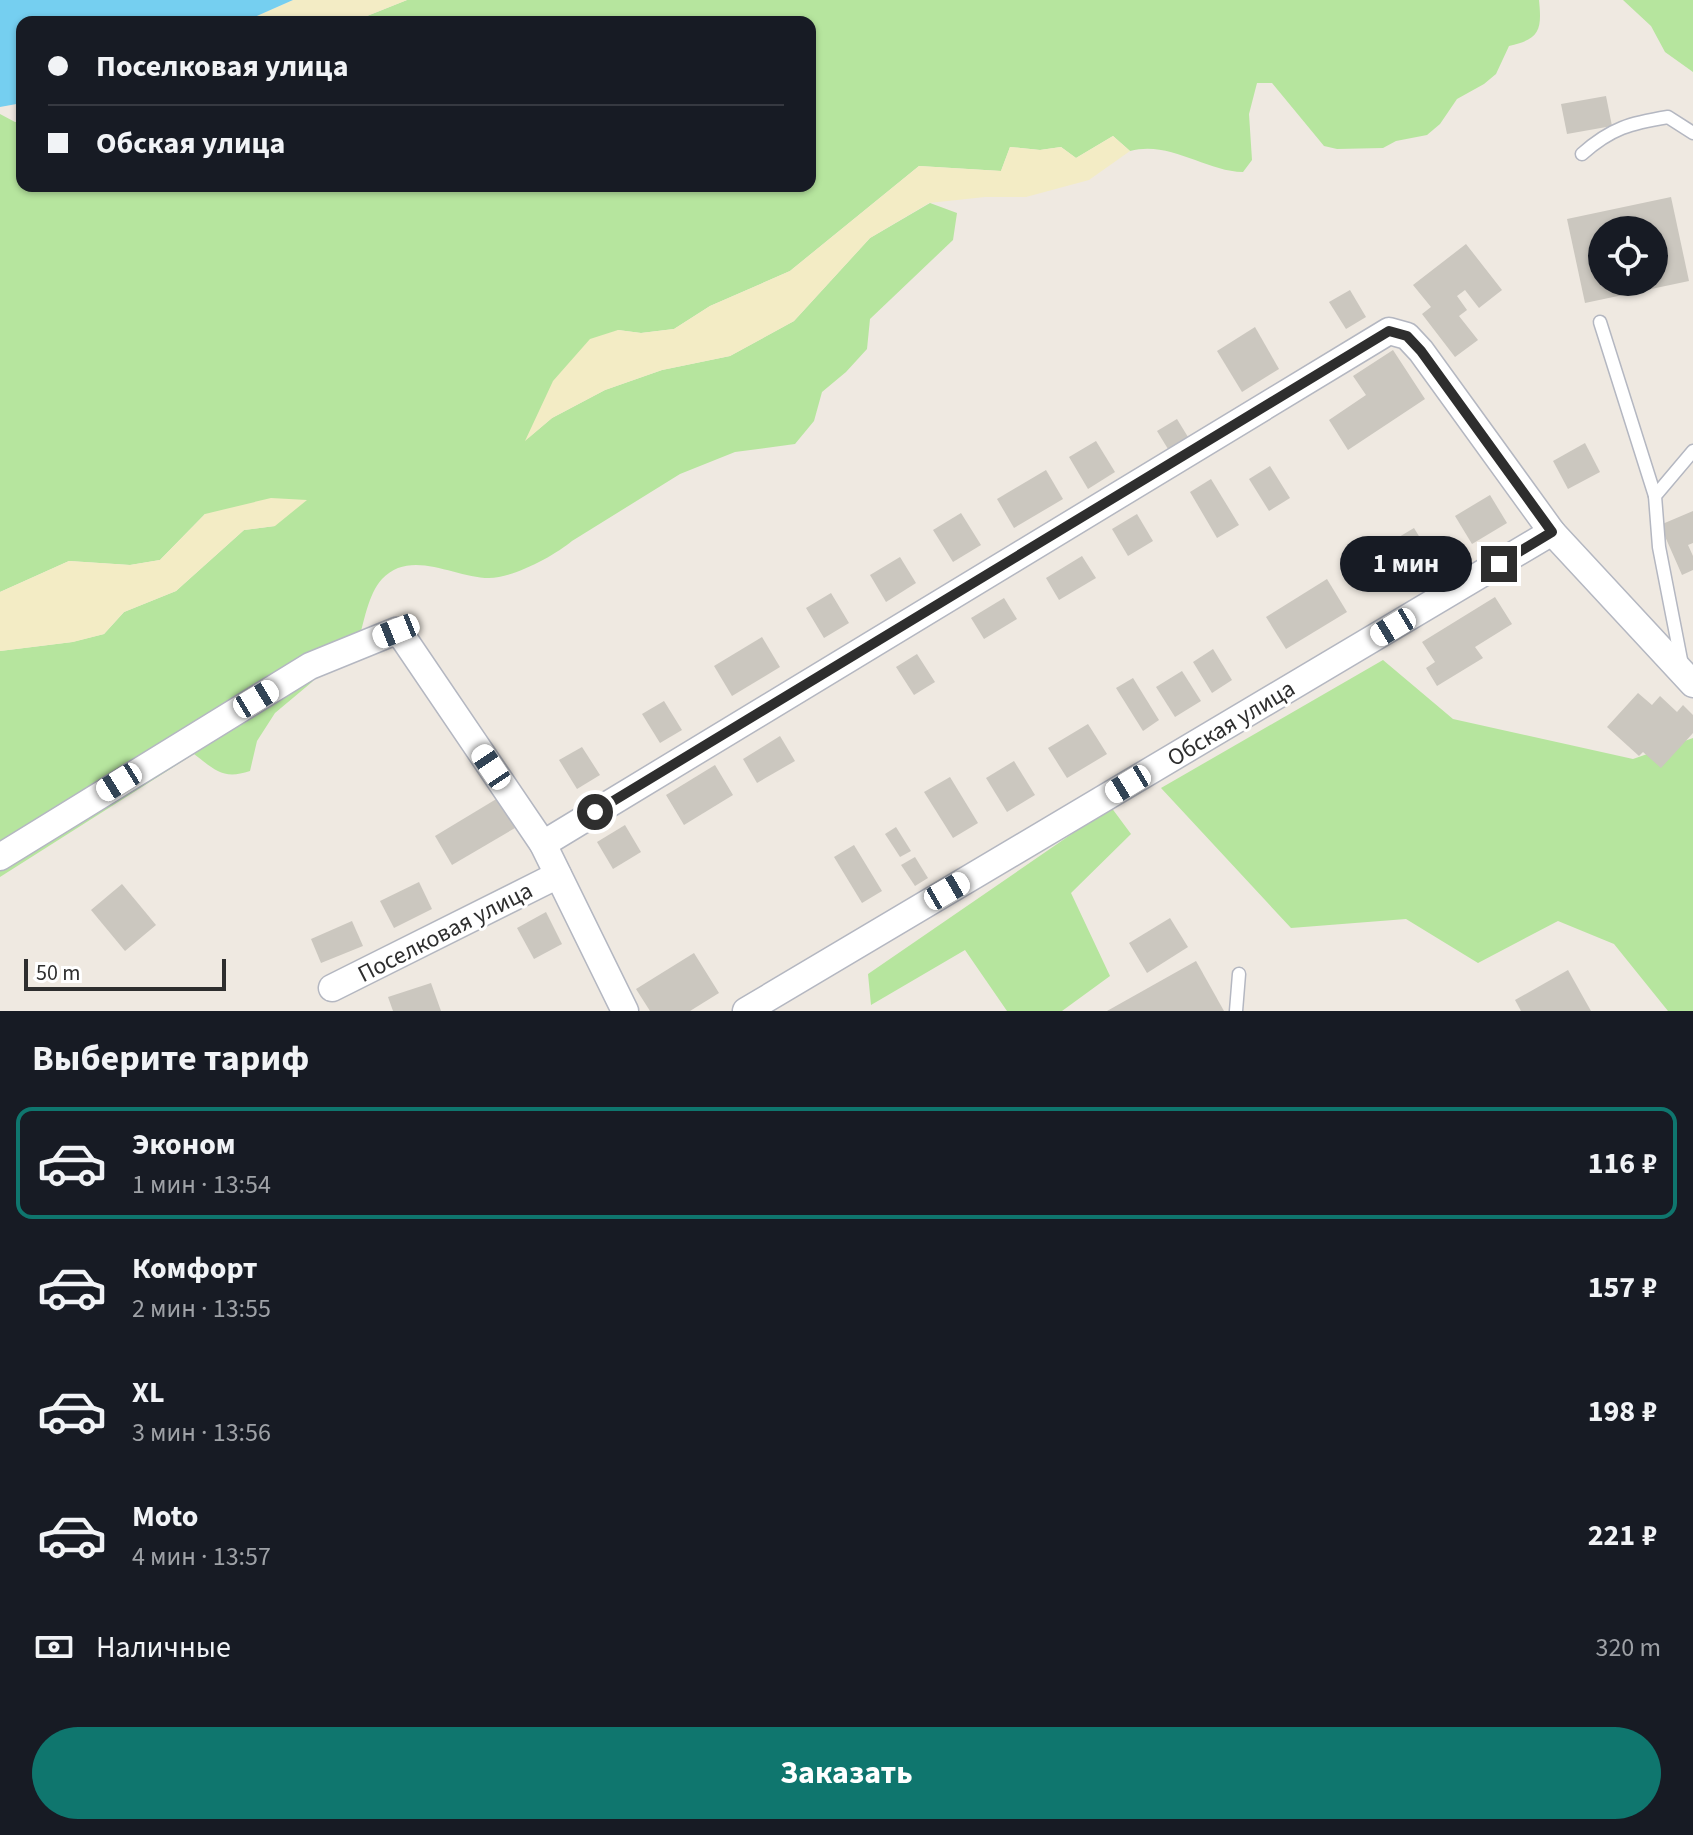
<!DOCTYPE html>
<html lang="ru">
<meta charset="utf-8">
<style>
:root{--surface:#171b24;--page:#242831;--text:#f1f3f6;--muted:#9ea1a6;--line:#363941;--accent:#0f766e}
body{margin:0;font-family:"Source Sans 3",sans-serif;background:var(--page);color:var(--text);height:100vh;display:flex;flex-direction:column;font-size:30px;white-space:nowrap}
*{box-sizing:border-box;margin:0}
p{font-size:26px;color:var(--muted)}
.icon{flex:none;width:44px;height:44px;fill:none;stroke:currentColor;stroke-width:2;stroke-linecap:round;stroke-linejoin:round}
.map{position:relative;height:1011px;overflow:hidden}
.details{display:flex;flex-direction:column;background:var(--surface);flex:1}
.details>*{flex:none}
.top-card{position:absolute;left:16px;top:16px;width:800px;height:176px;border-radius:16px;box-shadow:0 2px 6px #0004;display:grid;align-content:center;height:176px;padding:0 32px;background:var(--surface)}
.fabs{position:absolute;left:1588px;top:216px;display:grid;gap:16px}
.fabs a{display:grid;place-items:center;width:80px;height:80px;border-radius:50%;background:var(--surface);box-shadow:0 2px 6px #0004;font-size:40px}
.scale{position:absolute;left:24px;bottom:20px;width:202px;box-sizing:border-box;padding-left:8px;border:4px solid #2e2e2e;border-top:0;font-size:22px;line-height:28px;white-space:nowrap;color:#2e2e2e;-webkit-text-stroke:6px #fff;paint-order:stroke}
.end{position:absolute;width:36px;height:36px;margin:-18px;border:10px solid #2e2e2e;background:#fff;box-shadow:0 0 0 4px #fff}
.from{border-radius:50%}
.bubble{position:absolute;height:56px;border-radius:28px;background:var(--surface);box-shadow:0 2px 6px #0004;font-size:26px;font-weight:700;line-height:56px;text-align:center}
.car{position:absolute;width:24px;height:48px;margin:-24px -12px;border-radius:10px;box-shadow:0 0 6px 2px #0007;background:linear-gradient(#fff 24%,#345 0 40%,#fff 0 76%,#345 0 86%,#fff 0)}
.top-card b{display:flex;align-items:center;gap:28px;height:76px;font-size:30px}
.top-card b+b{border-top:2px solid var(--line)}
.top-card i{width:20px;height:20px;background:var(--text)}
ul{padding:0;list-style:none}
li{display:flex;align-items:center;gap:24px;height:112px;margin:0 16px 12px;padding:0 16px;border:4px solid transparent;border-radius:16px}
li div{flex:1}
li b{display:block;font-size:30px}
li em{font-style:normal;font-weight:700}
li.selected{border-color:var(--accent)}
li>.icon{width:72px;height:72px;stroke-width:1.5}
h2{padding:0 32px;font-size:36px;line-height:96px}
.pay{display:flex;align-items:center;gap:20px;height:88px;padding:0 32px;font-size:30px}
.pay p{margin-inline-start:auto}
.button{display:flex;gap:16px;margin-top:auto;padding:16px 32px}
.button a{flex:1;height:92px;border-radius:48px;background:var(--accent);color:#fff;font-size:32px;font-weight:700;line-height:92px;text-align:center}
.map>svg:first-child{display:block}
.green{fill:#b6e59e}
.sand{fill:#f3ecc5}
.water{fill:#75cff0}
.building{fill:#cbc7bf;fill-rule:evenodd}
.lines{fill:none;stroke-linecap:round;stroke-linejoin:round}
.service-casing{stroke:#b4b7c1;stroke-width:15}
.minor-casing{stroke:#b4b7c1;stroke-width:29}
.service{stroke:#fff;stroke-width:12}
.minor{stroke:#fff;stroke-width:26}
.route{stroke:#2e2e2e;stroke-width:10}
.labels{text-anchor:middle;stroke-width:6;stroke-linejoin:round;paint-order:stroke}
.street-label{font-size:24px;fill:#2e2e2e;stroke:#fff}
</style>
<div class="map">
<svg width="1693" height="1011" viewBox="0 0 1693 1011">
<rect width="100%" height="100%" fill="#efe9e1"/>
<g class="green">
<path d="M407 0H1539C1542 30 1540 39 1509 46L1496 74 1484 84 1457 99 1440 124 1427 135 1396 141 1383 148 1337 149 1324 146 1272 83H1257L1249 114 1252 160 1243 172C1205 171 1169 140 1130 151L1113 136 1076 158 1061 147 1040 150 1010 147 1001 171 919 166 790 271 710 306 674 329 641 333 618 330 527 439 552 418 605 390 662 370 730 356 794 321 870 238 930 203 957 213 953 240 870 319 867 349 846 372 822 392 814 421 795 444 735 452 680 474 572 541C554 556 513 578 489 578 455 578 411 548 382 579 368 594 364 623 358 642L329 655 312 682 275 713 257 741 250 771C223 780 215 770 194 754L0 877V651L72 642 104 634 124 612 176 591 244 530 275 526 205 514 160 560 130 565 69 561 0 592V114L15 122 22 121V186H810V22H352Z"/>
<path d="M1623 0H1693V72L1665 52 1651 26Z"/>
<path d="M1383 660 1453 719 1633 759 1693 738V1011H1668L1614 944 1558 921 1478 963 1406 919 1291 928 1161 788Z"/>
<path d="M1111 807 1131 834 1071 893 1110 976 1062 1011H1007L965 950 871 1005 868 974Z"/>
</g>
<g class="sand">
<path d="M293 0H407L352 22H243Z"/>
<path d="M1113 136 1130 151 1089 180 1026 197H985L929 203 870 238 794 321 730 356 662 370 605 390 552 418 525 441 553 381 590 339 618 330 641 333 674 329 710 306 790 271 919 166 1001 171 1010 147 1040 150 1061 147 1076 158Z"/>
<path d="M271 498 307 500 275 526 244 530 176 591 124 612 104 634 73 642 0 651V592L69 561 130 565 160 560 205 514Z"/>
</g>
<path class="water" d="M0 0H293L243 22H22V103L0 107Z"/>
<g class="building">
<path d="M1606 96 1612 126 1567 134 1561 104Z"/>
<path d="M1671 197 1689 281 1585 303 1567 219ZM1602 230H1654V282H1602Z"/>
<path d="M1466 244 1502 290 1479 308 1465 290 1457 296 1467 310 1459 316 1478 340 1455 357 1422 314 1431 307 1413 285Z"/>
<path d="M1350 290 1366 317 1346 329 1329 302Z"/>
<path d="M1255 327 1279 369 1242 392 1217 351Z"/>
<path d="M1393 350 1425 399 1348 450 1329 420 1366 395 1353 376Z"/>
<path d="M1177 419 1188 437 1168 449 1157 431Z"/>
<path d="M1096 441 1115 472 1088 489 1069 457Z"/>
<path d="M1585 443 1600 472 1568 489 1553 461Z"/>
<path d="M1270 466 1290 498 1269 511 1249 479Z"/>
<path d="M1046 470 1063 499 1014 528 997 499Z"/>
<path d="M1211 479 1239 525 1217 538 1190 492Z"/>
<path d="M1490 495 1507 523 1472 544 1455 516Z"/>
<path d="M1693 511V543L1688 545 1693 556V570L1682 575 1660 525Z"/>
<path d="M961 513 981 545 953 562 933 530Z"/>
<path d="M1137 514 1153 541 1128 556 1112 529Z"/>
<path d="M1414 528 1431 556 1396 577 1379 549Z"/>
<path d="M1082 556 1096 578 1059 600 1046 578Z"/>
<path d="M900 557 916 583 886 602 870 575Z"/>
<path d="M1327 579 1347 612 1286 649 1266 617Z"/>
<path d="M831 593 849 623 824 638 806 608Z"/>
<path d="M1495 597 1512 624 1475 647 1483 658 1437 686 1426 668 1435 662 1422 642Z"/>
<path d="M1004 598 1017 619 984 639 971 618Z"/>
<path d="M762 637 780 667 732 696 714 666Z"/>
<path d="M1213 649 1232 680 1212 693 1193 662Z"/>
<path d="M917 654 935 682 914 695 896 667Z"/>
<path d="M1182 671 1201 701 1175 717 1156 687Z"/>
<path d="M1133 678 1159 720 1143 731 1116 688Z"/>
<path d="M1638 693 1652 705 1660 696 1677 712 1683 705 1693 715V733L1661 768 1643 752 1639 756 1607 727Z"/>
<path d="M664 701 682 730 660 743 642 714Z"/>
<path d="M1088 724 1107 754 1067 778 1048 748Z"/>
<path d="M780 736 795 761 757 783 743 759Z"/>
<path d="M582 747 600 775 577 789 559 760Z"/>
<path d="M1014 761 1035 795 1007 812 986 778Z"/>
<path d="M715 765 733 795 684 825 666 795Z"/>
<path d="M950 777 978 823 953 838 924 792Z"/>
<path d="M498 798 515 828 452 865 435 836Z"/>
<path d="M625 825 641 852 613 869 597 842Z"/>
<path d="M896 827 911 851 900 857 885 834Z"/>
<path d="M854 845 882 891 862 903 834 857Z"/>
<path d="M915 857 928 878 915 886 901 865Z"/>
<path d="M419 882 432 909 394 928 380 901Z"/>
<path d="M122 884 156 925 125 951 91 910Z"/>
<path d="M546 912 562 944 534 959 517 928Z"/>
<path d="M1170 918 1188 947 1147 973 1129 943Z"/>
<path d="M352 921 363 946 321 963 311 939Z"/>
<path d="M694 953 719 993 690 1011H650L636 989Z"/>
<path d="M1196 961 1224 1011H1107Z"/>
<path d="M1568 970 1591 1011H1521L1515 1000Z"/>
<path d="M431 983 441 1011H393L388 997Z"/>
</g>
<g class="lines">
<defs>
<g id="service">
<path d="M1582 154C1611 128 1631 123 1668 117L1693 133"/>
<path d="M1600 322 1655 496"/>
<path d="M1682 665 1659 547 1655 496 1693 451"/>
<path d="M1236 1011 1239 974"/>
</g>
<g id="minor">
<path d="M543 844 1389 331 1407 336 1421 351 1552 532 1693 684"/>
<path d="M0 857 310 666 396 631 404 639 543 844 625 1011"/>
<path d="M332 988 558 875"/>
<path d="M746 1011 1552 532"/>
</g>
</defs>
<use href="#service" class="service-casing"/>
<use href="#minor" class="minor-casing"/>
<use href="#service" class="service"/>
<use href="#minor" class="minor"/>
</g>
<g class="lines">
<path class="route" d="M595 812 1389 331 1407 336 1421 351 1552 532 1499 564"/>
</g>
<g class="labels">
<g class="street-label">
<text transform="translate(1231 723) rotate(-31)" y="8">Обская улица</text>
<text transform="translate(445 932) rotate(-27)" y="8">Поселковая улица</text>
</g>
</g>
</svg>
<div class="fabs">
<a><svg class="icon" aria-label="locate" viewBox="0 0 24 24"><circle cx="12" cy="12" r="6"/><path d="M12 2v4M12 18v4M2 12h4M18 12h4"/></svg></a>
</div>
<div class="scale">50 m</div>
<i class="end from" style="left:595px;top:812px"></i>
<i class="end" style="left:1499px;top:564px"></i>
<div class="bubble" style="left:1340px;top:536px;width:132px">1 мин</div>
<i class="car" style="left:1393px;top:627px;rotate:239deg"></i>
<i class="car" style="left:396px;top:631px;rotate:248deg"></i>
<i class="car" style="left:256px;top:699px;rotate:59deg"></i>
<i class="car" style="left:491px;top:767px;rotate:326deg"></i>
<i class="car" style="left:119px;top:782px;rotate:238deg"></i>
<i class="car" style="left:1128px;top:784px;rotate:239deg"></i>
<i class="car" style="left:947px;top:891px;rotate:60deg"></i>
<div class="top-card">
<b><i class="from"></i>Поселковая улица</b>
<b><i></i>Обская улица</b>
</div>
</div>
<section class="details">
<h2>Выберите тариф</h2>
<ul>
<li class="selected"><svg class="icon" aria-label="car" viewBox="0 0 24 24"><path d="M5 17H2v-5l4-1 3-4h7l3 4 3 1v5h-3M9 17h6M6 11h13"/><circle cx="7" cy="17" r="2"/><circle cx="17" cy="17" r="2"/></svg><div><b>Эконом</b><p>1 мин · 13:54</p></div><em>116 ₽</em></li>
<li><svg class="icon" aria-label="car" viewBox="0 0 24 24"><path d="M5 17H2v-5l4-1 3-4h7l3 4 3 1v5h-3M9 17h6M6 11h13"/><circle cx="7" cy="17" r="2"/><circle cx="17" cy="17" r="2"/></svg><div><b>Комфорт</b><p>2 мин · 13:55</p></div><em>157 ₽</em></li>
<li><svg class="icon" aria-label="car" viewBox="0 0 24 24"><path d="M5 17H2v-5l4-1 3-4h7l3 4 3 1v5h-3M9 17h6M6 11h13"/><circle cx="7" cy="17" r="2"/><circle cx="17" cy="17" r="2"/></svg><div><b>XL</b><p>3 мин · 13:56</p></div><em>198 ₽</em></li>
<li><svg class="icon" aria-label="car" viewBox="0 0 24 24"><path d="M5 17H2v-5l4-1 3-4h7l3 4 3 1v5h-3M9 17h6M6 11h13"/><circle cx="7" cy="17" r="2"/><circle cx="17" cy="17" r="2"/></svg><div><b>Moto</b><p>4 мин · 13:57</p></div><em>221 ₽</em></li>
</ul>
<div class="pay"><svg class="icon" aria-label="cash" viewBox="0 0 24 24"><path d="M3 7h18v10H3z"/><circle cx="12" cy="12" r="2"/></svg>Наличные<p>320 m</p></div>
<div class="button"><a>Заказать</a></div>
</section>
